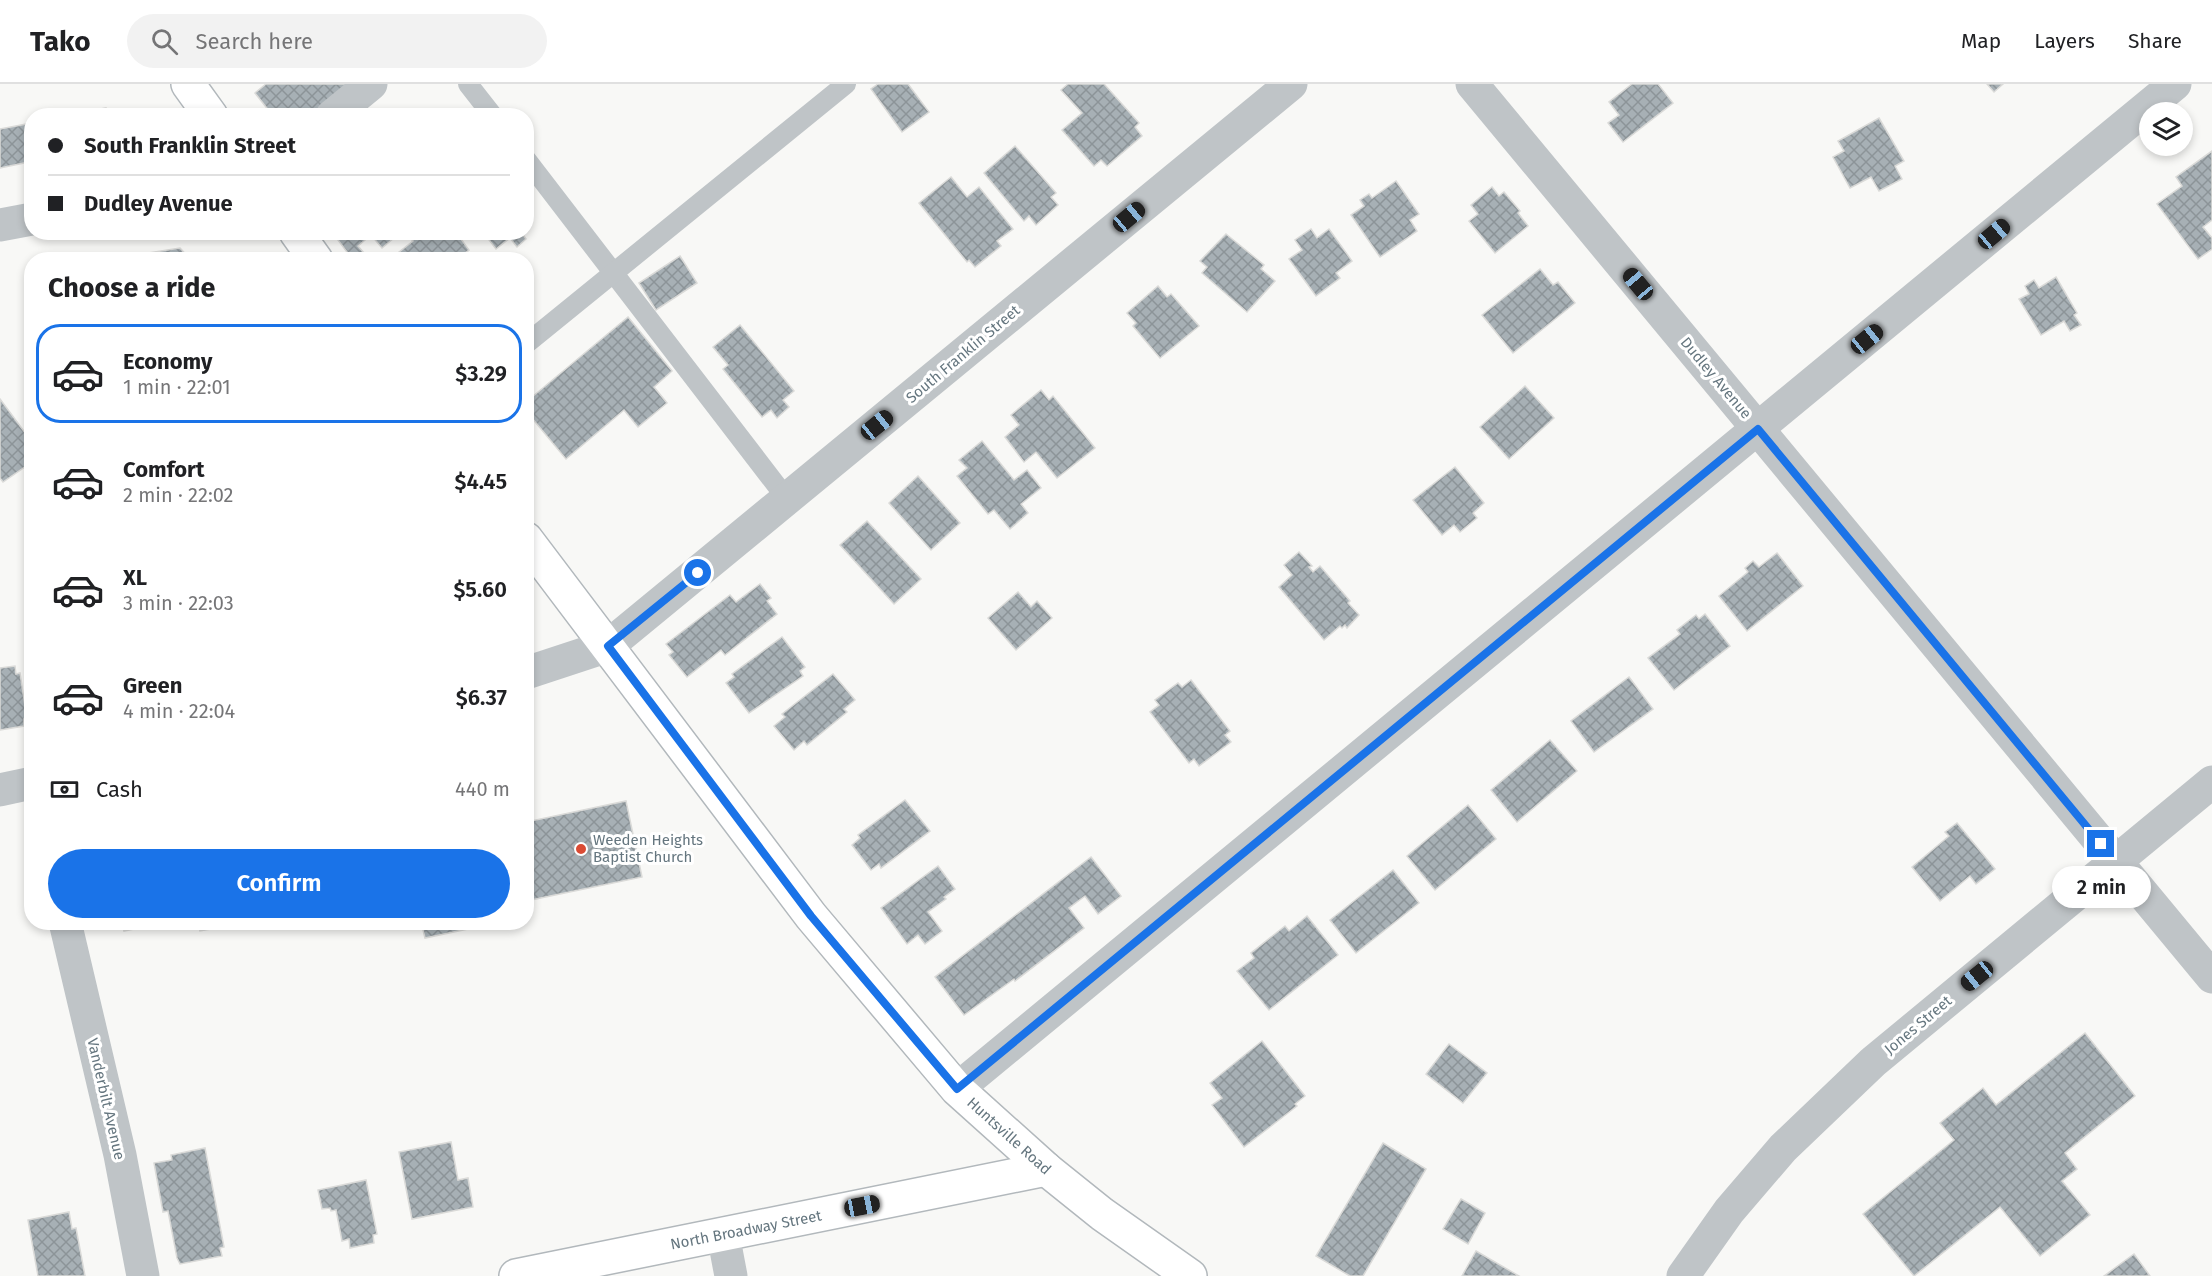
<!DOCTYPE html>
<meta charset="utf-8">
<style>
:root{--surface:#fff;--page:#f2f2f2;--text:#202124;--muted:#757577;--line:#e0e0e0;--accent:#1a73e8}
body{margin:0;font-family:"Fira Sans",sans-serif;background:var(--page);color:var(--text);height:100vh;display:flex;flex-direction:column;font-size:22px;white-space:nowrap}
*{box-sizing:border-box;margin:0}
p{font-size:20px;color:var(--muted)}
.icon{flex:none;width:33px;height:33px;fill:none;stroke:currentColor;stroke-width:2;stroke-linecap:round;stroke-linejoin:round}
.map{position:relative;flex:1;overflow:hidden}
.side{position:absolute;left:24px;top:168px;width:510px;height:678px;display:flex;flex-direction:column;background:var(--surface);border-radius:24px;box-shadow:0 3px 9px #0003}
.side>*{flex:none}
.hud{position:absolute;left:24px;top:24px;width:510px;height:132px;border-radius:24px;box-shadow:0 3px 9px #0003;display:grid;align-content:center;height:132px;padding:0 24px;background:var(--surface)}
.fabs{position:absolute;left:2139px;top:18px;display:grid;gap:12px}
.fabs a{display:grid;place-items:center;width:54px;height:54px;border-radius:50%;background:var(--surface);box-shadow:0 3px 9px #0003;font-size:30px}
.end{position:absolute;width:27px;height:27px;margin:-14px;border:8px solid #1a73e8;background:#fff;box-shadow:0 0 0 3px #fff}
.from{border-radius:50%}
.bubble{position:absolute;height:42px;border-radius:21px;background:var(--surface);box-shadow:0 3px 9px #0003;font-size:20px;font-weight:600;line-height:42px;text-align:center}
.car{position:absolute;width:18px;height:36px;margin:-18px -9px;border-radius:8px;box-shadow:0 0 4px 2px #0007;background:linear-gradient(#222 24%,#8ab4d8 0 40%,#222 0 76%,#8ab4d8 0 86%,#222 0)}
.hud b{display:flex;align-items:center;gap:21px;height:57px;font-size:22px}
.hud b+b{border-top:2px solid var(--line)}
.hud i{width:15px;height:15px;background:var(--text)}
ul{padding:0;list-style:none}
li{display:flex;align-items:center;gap:18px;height:99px;margin:0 12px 9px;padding:0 12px;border:3px solid transparent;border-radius:24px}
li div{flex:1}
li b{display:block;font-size:22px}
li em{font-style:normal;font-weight:600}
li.selected{border-color:var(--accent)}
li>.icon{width:54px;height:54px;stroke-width:1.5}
h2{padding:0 24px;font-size:27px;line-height:72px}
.pay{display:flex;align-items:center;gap:15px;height:66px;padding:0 24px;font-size:22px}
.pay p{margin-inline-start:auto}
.cta{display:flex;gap:12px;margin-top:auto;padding:12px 24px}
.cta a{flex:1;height:69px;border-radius:36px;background:var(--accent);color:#fff;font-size:24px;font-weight:600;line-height:69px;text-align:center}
header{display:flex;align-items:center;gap:36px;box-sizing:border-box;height:84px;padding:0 30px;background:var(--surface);border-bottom:2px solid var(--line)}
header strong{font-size:28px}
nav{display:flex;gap:33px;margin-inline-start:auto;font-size:21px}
.search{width:420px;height:54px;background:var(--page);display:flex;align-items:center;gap:15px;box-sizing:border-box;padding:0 21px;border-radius:33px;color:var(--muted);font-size:22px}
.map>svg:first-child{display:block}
.building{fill:url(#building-cross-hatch);stroke:#dadad8;stroke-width:1.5}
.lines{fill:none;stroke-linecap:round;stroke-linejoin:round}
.secondary-casing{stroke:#b2b8bc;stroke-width:36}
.lane{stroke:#bfc4c7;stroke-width:20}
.street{stroke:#bfc4c7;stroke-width:33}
.secondary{stroke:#fff;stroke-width:33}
.route{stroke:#1a73e8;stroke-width:8}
.poi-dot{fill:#da4b34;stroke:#fff;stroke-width:2}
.labels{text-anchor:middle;stroke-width:6;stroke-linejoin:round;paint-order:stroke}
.street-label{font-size:15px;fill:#65767f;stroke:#fff}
.poi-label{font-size:15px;fill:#65767f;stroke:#fff;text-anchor:start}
</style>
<header>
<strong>Tako</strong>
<div class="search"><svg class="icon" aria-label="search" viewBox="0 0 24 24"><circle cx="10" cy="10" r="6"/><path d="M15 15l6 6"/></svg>Search here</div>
<nav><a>Map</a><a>Layers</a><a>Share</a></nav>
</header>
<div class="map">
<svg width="2212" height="1192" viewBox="0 0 2212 1192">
<defs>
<pattern id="building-cross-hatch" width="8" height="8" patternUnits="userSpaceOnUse" patternTransform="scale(1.5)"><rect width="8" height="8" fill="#a7b0b5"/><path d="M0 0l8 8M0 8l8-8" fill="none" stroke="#8c9498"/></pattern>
</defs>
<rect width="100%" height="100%" fill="#f8f8f6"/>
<g class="building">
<path d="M266 0H350L311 32H273L255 9Z"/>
<path d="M878 0H908L929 28 902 48 871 5Z"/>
<path d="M1068 0H1104L1139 39 1135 43 1142 52 1107 82 1101 76 1094 82 1062 46 1082 29 1061 6Z"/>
<path d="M1632 0H1658L1673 19 1623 58 1608 39 1619 31 1609 18Z"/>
<path d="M1987 0H2003L1994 8Z"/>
<path d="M106 24 107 32H66Z"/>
<path d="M1879 34 1904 77 1895 82 1902 95 1879 107 1871 93 1850 104 1833 73 1844 67 1838 57Z"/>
<path d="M32 39V82H30L29 78 0 84V45Z"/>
<path d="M1015 62 1056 109 1051 113 1058 121 1036 141 1029 132 1024 137 984 89Z"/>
<path d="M2212 67V136L2203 143 2212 154V165L2198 175 2157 120 2182 102 2176 93Z"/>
<path d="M951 93 967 113 979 103 1013 145 997 157 1001 162 975 183 969 176 967 178 919 119Z"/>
<path d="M1396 97 1419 130 1410 136 1417 147 1380 173 1351 131 1364 122 1360 116 1369 110 1372 114Z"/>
<path d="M1492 103 1499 112 1504 108 1520 127 1518 129 1528 142 1495 169 1469 137 1478 130 1471 121Z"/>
<path d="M1311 145 1317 154 1329 145 1352 177 1336 189 1340 194 1316 212 1289 175 1302 166 1295 156Z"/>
<path d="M332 148H401L382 164 371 151 358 162 370 176H353Z"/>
<path d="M417 148H456L469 166 457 176H452L449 171 443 176H389L413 157 410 154Z"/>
<path d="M483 148H521L526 155 517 163 510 154 496 165Z"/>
<path d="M1226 150 1264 181 1261 185 1275 197 1247 228 1202 189 1207 183 1200 177Z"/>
<path d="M180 164 191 176 110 175Z"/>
<path d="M680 172 697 199 656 226 639 199Z"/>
<path d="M1540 185 1553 201 1558 198 1575 219 1513 269 1482 231Z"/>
<path d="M2056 193 2077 229 2074 231 2081 241 2070 247 2064 237 2041 251 2019 215 2029 210 2025 202 2034 196 2039 204Z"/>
<path d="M1158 202 1167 213 1171 210 1199 242 1160 274 1133 242 1136 239 1127 229Z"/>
<path d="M628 233 672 287 654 303 667 319 638 343 624 326 566 375 526 327V318Z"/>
<path d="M740 241 794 307 783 316 789 323 777 334 771 326 762 333 723 285 728 281 713 263Z"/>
<path d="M1525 302 1554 334 1509 375 1480 343Z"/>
<path d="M1041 306 1049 316 1053 312 1095 364 1057 394 1036 368 1024 378 1005 353 1019 341 1011 331Z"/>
<path d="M0 315 32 358V378L3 398 0 394Z"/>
<path d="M982 357 1014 396 1027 386 1041 404 1021 420 1028 429 1010 445 994 426 988 430 957 392 967 384 959 376Z"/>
<path d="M1455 383 1484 419 1473 429 1477 434 1460 448 1454 441 1442 451 1413 416Z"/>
<path d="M918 392 960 439 931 466 889 419Z"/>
<path d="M867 437 921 495 894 520 840 461Z"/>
<path d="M1299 468 1312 482 1309 483 1313 488 1320 482 1350 517 1348 519 1359 531 1347 544 1345 541 1342 544 1340 542 1324 556 1279 503 1292 491 1284 481Z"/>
<path d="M1777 469 1803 502 1747 547 1719 512 1748 488 1745 484 1753 477 1759 483Z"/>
<path d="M760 500 771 514 767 517 777 530 725 571 721 566 687 593 669 571 673 568 666 560 730 511 736 518Z"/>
<path d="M1018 508 1031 523 1037 517 1052 534 1016 566 988 534Z"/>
<path d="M1705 530 1730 562 1674 606 1648 574 1680 550 1677 546 1696 531 1699 535Z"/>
<path d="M782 553 805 583 800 587 803 592 749 629 726 599 734 593 732 590Z"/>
<path d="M15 582 16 590 20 589 27 635H24V642L0 646V584Z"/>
<path d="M833 590 855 616 844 625 847 628 807 661 804 657 794 666 774 642 785 633 782 630Z"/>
<path d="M1629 593 1653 625 1594 668 1571 637Z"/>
<path d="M1191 596 1230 647 1225 651 1231 658 1199 682 1194 675 1189 679 1150 628 1159 621 1155 616 1178 599 1182 603Z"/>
<path d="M1550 656 1577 687 1517 738 1491 706Z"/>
<path d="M905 716 930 747 881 784 879 780 871 786 852 761 860 754 858 751Z"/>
<path d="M626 717 642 793 526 817V738Z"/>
<path d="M1468 721 1496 755 1435 806 1407 772Z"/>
<path d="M1957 739 1995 785 1976 800 1970 792 1940 817 1912 783 1949 752 1945 748Z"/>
<path d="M1091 773 1121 812 1098 830 1085 812 1069 824 1084 844 1015 897 1014 895 964 931 935 893Z"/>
<path d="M938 782 955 805 944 813 946 815 928 828 942 847 925 860 918 851 907 860 881 824Z"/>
<path d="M1393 786 1419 819 1356 869 1330 836Z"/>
<path d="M1307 832 1338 871 1269 926 1237 887 1254 874 1251 869 1285 842 1289 847Z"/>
<path d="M122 838H157L158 840 124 847Z"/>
<path d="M198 838H249L200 847Z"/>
<path d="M421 838H501L425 854Z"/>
<path d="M2085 949 2135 1012 2065 1069 2077 1085 2062 1097 2090 1131 2040 1172 2000 1123 1914 1192 1863 1130 1954 1056 1940 1039 1983 1004 1996 1021Z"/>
<path d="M1262 957 1305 1012 1295 1020 1297 1022 1244 1063 1212 1021 1222 1014 1210 999Z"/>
<path d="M1449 960 1487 989 1463 1019 1426 990Z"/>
<path d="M451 1058 458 1096 468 1094 473 1123 412 1135 399 1068Z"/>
<path d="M1383 1059 1426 1085 1363 1192H1350L1316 1172Z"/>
<path d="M205 1064 224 1163 220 1164 222 1172 180 1180 177 1174 168 1127 163 1128 154 1079 172 1076 171 1071Z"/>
<path d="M366 1096 377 1150 373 1151 374 1159 350 1164 349 1155 342 1157 336 1126 331 1127 330 1124 322 1125 318 1106Z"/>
<path d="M1461 1115 1485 1129 1468 1160 1443 1145Z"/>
<path d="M69 1128 72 1145 76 1144 85 1192H38L28 1136Z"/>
<path d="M1476 1167 1519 1192H1462Z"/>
<path d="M2134 1170 2150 1192H2104Z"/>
</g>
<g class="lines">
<defs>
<g id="secondary">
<path d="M188 0 211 32"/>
<path d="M296 148 316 176"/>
<path d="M526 455 811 832 957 1005 1046 1085 1102 1130 1190 1192"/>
<path d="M516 1192 1046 1085"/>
</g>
</defs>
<use href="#secondary" class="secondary-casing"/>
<g class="lane">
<path d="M468 0 493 32"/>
<path d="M526 75 787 415"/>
<path d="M526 260 846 0"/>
</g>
<g class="street">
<path d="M1472 0 2212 893"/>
<path d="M332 32 371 0"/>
<path d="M0 141 32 135"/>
<path d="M526 589 608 562 1291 0"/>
<path d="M0 706 32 699"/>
<path d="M65 838 120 1071 143 1192"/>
<path d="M957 1005 2175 0"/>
<path d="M723 1150 731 1192"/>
<path d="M1683 1192 1729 1127 1783 1064 1873 978 2212 698"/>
</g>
<use href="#secondary" class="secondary"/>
</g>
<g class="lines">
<path class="route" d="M698 489 608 562 811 832 957 1005 1758 345 2101 760"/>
</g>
<circle class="poi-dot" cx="581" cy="765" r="6"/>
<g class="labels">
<g class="street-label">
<text transform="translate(963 270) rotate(-40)" y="5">South Franklin Street</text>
<text transform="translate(1716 294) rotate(50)" y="5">Dudley Avenue</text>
<text transform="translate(1918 941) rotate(-40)" y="5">Jones Street</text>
<text transform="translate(106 1015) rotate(77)" y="5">Vanderbilt Avenue</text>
<text transform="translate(1009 1052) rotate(42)" y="5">Huntsville Road</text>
<text transform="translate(746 1146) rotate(-11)" y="5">North Broadway Street</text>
</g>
<g class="poi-label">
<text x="593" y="761">Weeden Heights<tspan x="593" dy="17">Baptist Church</tspan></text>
</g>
</g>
</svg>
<div class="fabs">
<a><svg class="icon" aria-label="layers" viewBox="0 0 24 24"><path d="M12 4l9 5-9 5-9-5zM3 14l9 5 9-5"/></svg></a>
</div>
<i class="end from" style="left:698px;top:489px"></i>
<i class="end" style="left:2101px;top:760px"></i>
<div class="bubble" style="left:2052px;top:782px;width:99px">2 min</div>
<i class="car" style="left:1129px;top:133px;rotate:50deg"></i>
<i class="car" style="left:1994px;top:150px;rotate:50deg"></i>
<i class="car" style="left:1638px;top:200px;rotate:320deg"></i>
<i class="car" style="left:1867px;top:255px;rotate:51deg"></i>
<i class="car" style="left:877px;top:341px;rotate:51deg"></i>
<i class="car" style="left:1977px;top:892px;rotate:231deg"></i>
<i class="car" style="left:862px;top:1122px;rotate:79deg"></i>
<div class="hud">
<b><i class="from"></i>South Franklin Street</b>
<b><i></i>Dudley Avenue</b>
</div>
<section class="side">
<h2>Choose a ride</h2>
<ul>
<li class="selected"><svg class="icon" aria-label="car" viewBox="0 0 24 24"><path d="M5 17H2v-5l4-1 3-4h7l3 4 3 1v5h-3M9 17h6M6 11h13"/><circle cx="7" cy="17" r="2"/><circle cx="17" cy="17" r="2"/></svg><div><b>Economy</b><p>1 min · 22:01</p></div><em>$3.29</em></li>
<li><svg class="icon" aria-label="car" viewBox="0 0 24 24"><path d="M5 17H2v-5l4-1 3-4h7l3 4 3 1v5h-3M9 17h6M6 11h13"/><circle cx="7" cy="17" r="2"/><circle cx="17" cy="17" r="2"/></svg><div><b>Comfort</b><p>2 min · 22:02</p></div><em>$4.45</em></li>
<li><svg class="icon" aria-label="car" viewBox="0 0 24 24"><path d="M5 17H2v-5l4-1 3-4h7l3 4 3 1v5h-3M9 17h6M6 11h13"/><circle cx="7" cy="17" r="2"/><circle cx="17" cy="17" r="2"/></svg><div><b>XL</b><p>3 min · 22:03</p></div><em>$5.60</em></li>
<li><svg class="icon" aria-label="car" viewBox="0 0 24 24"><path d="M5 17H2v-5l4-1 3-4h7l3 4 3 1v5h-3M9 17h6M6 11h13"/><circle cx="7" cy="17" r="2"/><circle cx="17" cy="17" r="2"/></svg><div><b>Green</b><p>4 min · 22:04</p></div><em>$6.37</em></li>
</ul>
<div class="pay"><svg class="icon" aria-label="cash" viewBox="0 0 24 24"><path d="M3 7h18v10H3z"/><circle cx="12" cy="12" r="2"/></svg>Cash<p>440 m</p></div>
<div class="cta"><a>Confirm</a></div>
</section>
</div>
